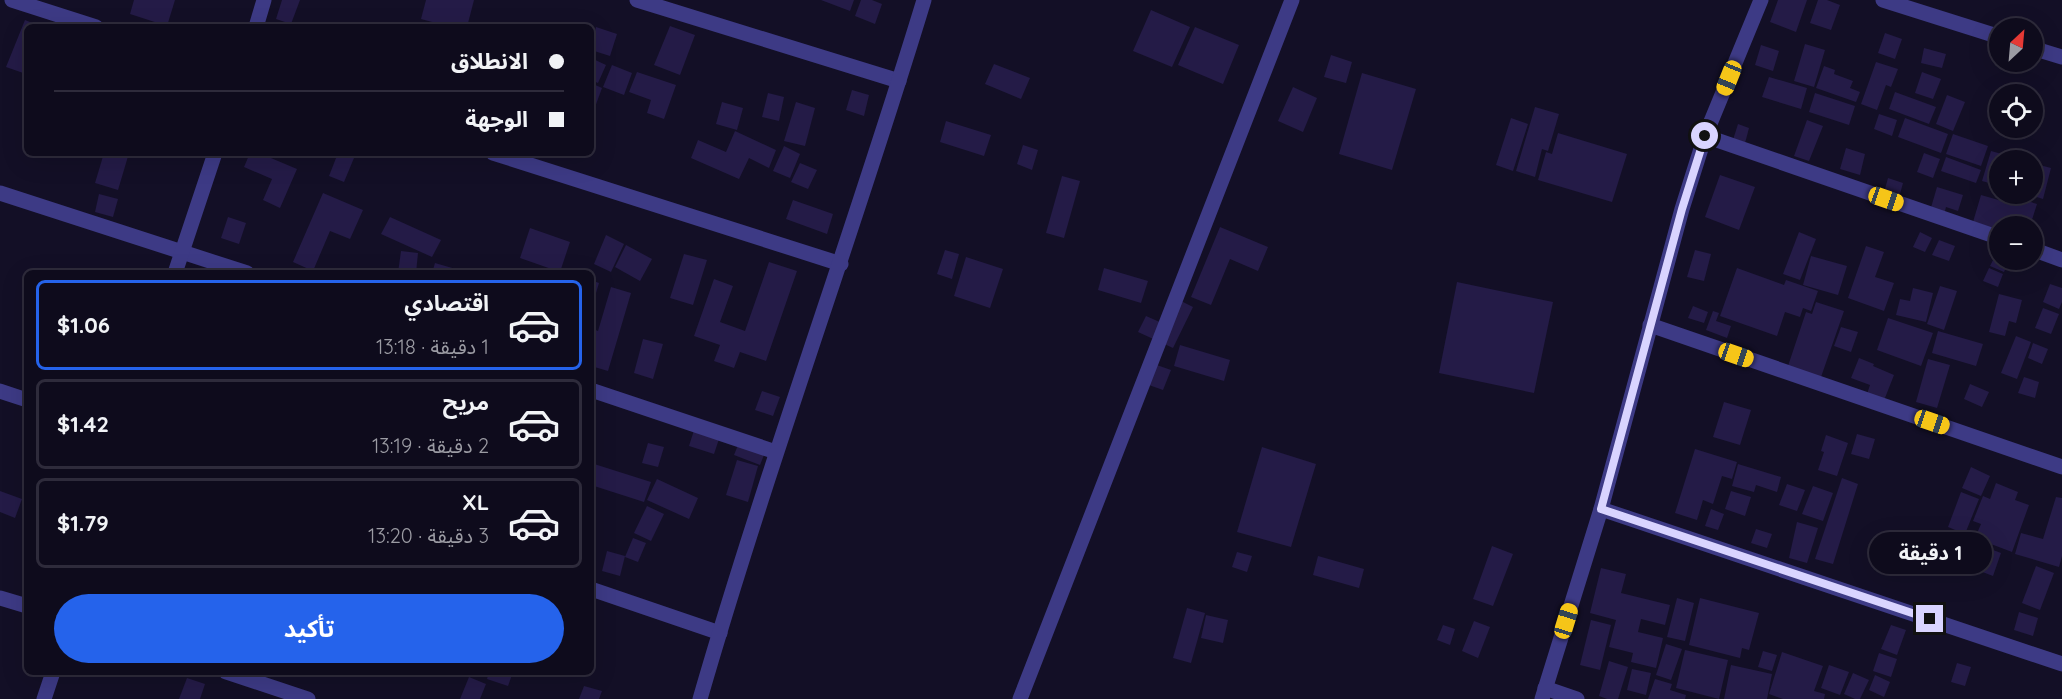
<!DOCTYPE html>
<html lang="ar">
<meta charset="utf-8">
<style>
:root{--surface:#0e0b1c;--page:#1c1929;--text:#f1f3f6;--muted:#9b9ba3;--line:#2e2b3b;--accent:#2563eb}
body{margin:0;font-family:Quicksand,"Noto Sans Arabic",sans-serif;background:var(--page);color:var(--text);direction:rtl;height:100vh;display:flex;flex-direction:column;font-size:22px;white-space:nowrap}
*{box-sizing:border-box;margin:0}
p{font-size:20px;color:var(--muted)}
.icon{flex:none;width:33px;height:33px;fill:none;stroke:currentColor;stroke-width:2;stroke-linecap:round;stroke-linejoin:round}
.map{position:relative;flex:1;overflow:hidden;direction:ltr}
.sheet{position:absolute;left:24px;top:270px;width:570px;height:405px;display:flex;flex-direction:column;background:var(--surface);border-radius:9px;box-shadow:0 6px 24px #0002,0 0 0 2px var(--line);direction:rtl}
.sheet>*{flex:none}
.guide{position:absolute;left:24px;top:24px;width:570px;height:132px;border-radius:9px;box-shadow:0 6px 24px #0002,0 0 0 2px var(--line);direction:rtl;display:grid;align-content:center;height:132px;padding:0 30px;background:var(--surface)}
.needle{width:39px;rotate:26deg}
.buttons{position:absolute;left:1989px;top:18px;display:grid;gap:12px}
.buttons a{display:grid;place-items:center;width:54px;height:54px;border-radius:50%;background:var(--surface);box-shadow:0 6px 24px #0002,0 0 0 2px var(--line);font-size:30px}
.end{position:absolute;width:27px;height:27px;margin:-14px;border:8px solid #d9d4ff;background:#111;box-shadow:0 0 0 3px #111}
.from{border-radius:50%}
.bubble{position:absolute;height:42px;border-radius:21px;background:var(--surface);box-shadow:0 6px 24px #0002,0 0 0 2px var(--line);font-size:20px;font-weight:700;line-height:42px;text-align:center;direction:rtl}
.car{position:absolute;width:18px;height:36px;margin:-18px -9px;border-radius:8px;box-shadow:0 0 4px 2px #0007;background:linear-gradient(#f5c518 24%,#345 0 40%,#f5c518 0 76%,#345 0 86%,#f5c518 0)}
.guide b{display:flex;align-items:center;gap:21px;height:57px;font-size:22px}
.guide b+b{border-top:2px solid var(--line)}
.guide i{width:15px;height:15px;background:var(--text)}
ul{padding:10px 0 0;list-style:none}
li{display:flex;align-items:center;gap:18px;height:90px;margin:0 12px 9px;padding:0 18px;border:3px solid var(--line);border-radius:9px}
li div{flex:1}
li b{display:block;font-size:22px}
li em{font-style:normal;font-weight:700}
li.current{border-color:var(--accent)}
li>.icon{width:54px;height:54px;stroke-width:1.5}
.button{display:flex;gap:12px;margin-top:auto;padding:12px 30px}
.button a{flex:1;height:69px;border-radius:36px;background:var(--accent);color:#fff;font-size:24px;font-weight:700;line-height:69px;text-align:center}
.map>svg:first-child{display:block}
.building{fill:#241b47}
.lines{fill:none;stroke-linecap:round;stroke-linejoin:round}
.minor{stroke:#3d3a85;stroke-width:15}
.route{stroke:#d9d4ff;stroke-width:8}
</style>
<div class="map">
<svg width="2062" height="699" viewBox="0 0 2062 699">
<rect width="100%" height="100%" fill="#130f26"/>
<g class="building">
<path d="M134 0H175L167 26 130 14Z"/>
<path d="M282 0H300L291 24 276 19Z"/>
<path d="M426 0H474L467 27H451L421 19Z"/>
<path d="M821 0H854L850 11Z"/>
<path d="M861 0H872L882 4 875 24 855 16Z"/>
<path d="M1778 0H1807L1796 32 1770 22Z"/>
<path d="M1818 0H1827L1840 5 1831 30 1810 23Z"/>
<path d="M1151 10 1190 27 1172 67 1133 51Z"/>
<path d="M25 20 42 27H27L26 74 6 67Z"/>
<path d="M670 26 695 35 680 75 654 65Z"/>
<path d="M596 27 617 34 610 56 591 50Z"/>
<path d="M1195 27 1239 45 1223 84 1178 65Z"/>
<path d="M1885 33 1902 39 1895 59 1878 53Z"/>
<path d="M1805 44 1825 50 1814 87 1794 81Z"/>
<path d="M1761 45 1779 51 1773 71 1755 65Z"/>
<path d="M1924 48 1946 54 1942 68 1921 63Z"/>
<path d="M1331 55 1352 62 1346 83 1324 77Z"/>
<path d="M591 58 606 65 598 83 591 80Z"/>
<path d="M1876 62 1898 69 1891 87 1886 85 1877 110 1861 104Z"/>
<path d="M994 64 1030 78 1021 99 985 84Z"/>
<path d="M612 65 632 73 624 95 603 87Z"/>
<path d="M1824 66 1835 70 1834 74 1853 81 1850 88 1860 92 1856 102 1816 88Z"/>
<path d="M637 72 676 85 664 119 647 113 651 100 629 92Z"/>
<path d="M1922 72 1941 79 1933 99 1915 93Z"/>
<path d="M1362 73 1416 89 1392 170 1339 154Z"/>
<path d="M1769 77 1807 88 1801 109 1762 97Z"/>
<path d="M591 83 602 88 591 118Z"/>
<path d="M1293 87 1317 98 1303 132 1278 121Z"/>
<path d="M852 90 869 95 864 116 846 110Z"/>
<path d="M1895 92 1936 107 1929 124 1889 109Z"/>
<path d="M768 93 784 97 779 121 762 117Z"/>
<path d="M1815 93 1855 106 1849 125 1809 112Z"/>
<path d="M1947 95 1965 102 1953 131 1936 124Z"/>
<path d="M722 102 743 108 737 130 716 124Z"/>
<path d="M796 102 815 108 805 146 784 141Z"/>
<path d="M1535 107 1559 114 1548 151 1542 149 1535 177 1516 171Z"/>
<path d="M1879 114 1897 120 1892 136 1874 129Z"/>
<path d="M1511 118 1528 124 1513 171 1496 165Z"/>
<path d="M1905 118 1948 134 1941 153 1898 137Z"/>
<path d="M1807 120 1823 126 1809 161 1794 156Z"/>
<path d="M946 121 991 135 984 156 940 142Z"/>
<path d="M1738 124 1749 128 1744 147 1732 143Z"/>
<path d="M2009 128H2030L2025 139 2007 131Z"/>
<path d="M735 131 776 150 769 168 749 158 739 179 691 158 698 140 726 152Z"/>
<path d="M1558 133 1627 154 1612 202 1538 180 1546 152 1552 154Z"/>
<path d="M1953 134 1988 146 1981 166 1946 154Z"/>
<path d="M1023 145 1038 150 1032 170 1017 164Z"/>
<path d="M784 146 800 154 790 178 773 171Z"/>
<path d="M1846 148 1865 154 1860 175 1840 169Z"/>
<path d="M1991 151 2023 160H2000V186L1982 181Z"/>
<path d="M104 153H129L118 190 95 183Z"/>
<path d="M250 153H259L297 169 280 208 263 200 272 179 244 167Z"/>
<path d="M338 153 354 158 344 182 329 176Z"/>
<path d="M1924 153 1940 159 1933 178 1917 172Z"/>
<path d="M1946 157 1981 170 1976 183 1941 171Z"/>
<path d="M800 163 817 170 808 189 791 182Z"/>
<path d="M2032 163 2051 168 2043 199 2027 194H2032Z"/>
<path d="M1720 175 1755 187 1739 230 1705 217Z"/>
<path d="M1062 176 1080 181 1064 238 1046 233Z"/>
<path d="M1888 178 1903 183 1900 194 1885 189Z"/>
<path d="M1937 187 1963 195 1958 211 1946 207 1944 215 1930 211Z"/>
<path d="M323 193 363 210 350 239 330 231 313 271 293 262Z"/>
<path d="M99 194 118 199 113 217 95 212Z"/>
<path d="M2004 194 2037 204 2030 226H2000V231L1973 222 1981 195 2002 201Z"/>
<path d="M793 200 833 214 827 234 786 219Z"/>
<path d="M228 217 246 223 239 244 221 238Z"/>
<path d="M390 217 441 240 432 257 381 234Z"/>
<path d="M1220 227 1268 247 1258 271 1230 259 1211 305 1191 297Z"/>
<path d="M530 228 570 242 560 272 520 258Z"/>
<path d="M1799 232 1816 239 1800 280 1783 274Z"/>
<path d="M1920 232 1932 238 1925 252 1913 247Z"/>
<path d="M606 235 624 244 611 272 594 264Z"/>
<path d="M1939 240 1955 246 1949 261 1932 255Z"/>
<path d="M626 245 652 259 640 281 615 267Z"/>
<path d="M1866 246 1884 252 1875 277 1894 283 1884 311 1848 298Z"/>
<path d="M945 250 959 254 952 279 937 274Z"/>
<path d="M1695 250 1711 254 1704 281 1687 277Z"/>
<path d="M401 251 418 253 416 273H398Z"/>
<path d="M684 254 707 260 693 305 670 298Z"/>
<path d="M1996 254 2000 256V260H2009L2004 272 1990 266Z"/>
<path d="M1811 256 1847 266 1838 295 1803 285Z"/>
<path d="M966 257 1003 269 990 308 954 296Z"/>
<path d="M769 262 797 271 766 361 740 352 734 368 714 361 720 345 694 336 714 279 733 286 720 322 745 331Z"/>
<path d="M435 263 466 272V273H432Z"/>
<path d="M1104 268 1148 281 1141 303 1098 290Z"/>
<path d="M1737 268 1784 285 1786 280 1818 291 1811 311 1803 308 1800 317 1785 312 1777 336 1720 316Z"/>
<path d="M1989 268 2003 274 1998 287 1983 281Z"/>
<path d="M591 280 599 283 593 303 591 302Z"/>
<path d="M1457 282 1553 302 1534 393 1439 373Z"/>
<path d="M2050 284 2062 288V302L2059 309 2043 302Z"/>
<path d="M1940 286 1957 291 1944 330 1927 324Z"/>
<path d="M611 287 631 293 608 371 591 366V328L598 331Z"/>
<path d="M1913 288 1933 293 1926 322 1896 315 1900 299 1910 301Z"/>
<path d="M1999 294 2022 300 2016 323 2009 321 2005 336 1989 332Z"/>
<path d="M1175 298 1193 307 1173 348 1138 332 1146 316 1162 323Z"/>
<path d="M1816 302 1844 311 1821 377 1788 366 1806 312 1812 314Z"/>
<path d="M1693 306 1708 312 1704 323 1688 318Z"/>
<path d="M2043 308 2059 314 2051 334 2035 328Z"/>
<path d="M1713 311 1719 313 1716 321 1731 326 1727 338 1706 330Z"/>
<path d="M1888 318 1933 333 1921 366 1877 350Z"/>
<path d="M1841 327 1858 332 1851 352 1834 346Z"/>
<path d="M1938 331 1983 344 1976 366 1932 353Z"/>
<path d="M2016 336 2031 342 2017 379 2001 373Z"/>
<path d="M643 339 663 344 653 379 634 373Z"/>
<path d="M2033 343 2048 349 2042 364 2028 358Z"/>
<path d="M1180 345 1230 360 1224 381 1174 366Z"/>
<path d="M1859 358 1874 364 1873 366 1894 375 1883 403 1866 397 1870 385 1851 378Z"/>
<path d="M1928 359 1950 365 1937 408 1916 402Z"/>
<path d="M1154 364 1171 370 1163 390 1146 384Z"/>
<path d="M2024 377 2039 382 2035 398 2018 393Z"/>
<path d="M1970 384 1989 392 1982 407 1964 399Z"/>
<path d="M762 391 780 397 773 416 755 410Z"/>
<path d="M1724 402 1751 410 1740 445 1713 437Z"/>
<path d="M695 427 720 436 714 454 689 446Z"/>
<path d="M1857 434 1875 439 1869 459 1851 454Z"/>
<path d="M1826 435 1848 443 1837 476 1818 470 1824 452 1821 451Z"/>
<path d="M740 440 766 450 760 465 734 455Z"/>
<path d="M648 443 664 447 658 467 642 463Z"/>
<path d="M1262 447 1316 464 1291 547 1237 532Z"/>
<path d="M1695 449 1737 462 1732 479 1722 476 1713 504 1703 500 1697 520 1675 513Z"/>
<path d="M737 460 758 466 748 502 726 495Z"/>
<path d="M591 463 651 482 644 502 591 485Z"/>
<path d="M1738 464 1781 477 1777 492 1756 485 1754 492 1732 486Z"/>
<path d="M1971 467 1990 476 1981 496 1962 488Z"/>
<path d="M1842 478 1858 484 1833 564 1815 559Z"/>
<path d="M657 479 698 498 689 519 647 500Z"/>
<path d="M1996 483 2018 492 2015 500 2029 505 2012 552 1975 538 1981 524 1973 521 1983 496 1990 499Z"/>
<path d="M1787 484 1805 490 1797 511 1779 505Z"/>
<path d="M1813 486 1833 493 1823 521 1802 514Z"/>
<path d="M0 491 22 499 15 518 0 512Z"/>
<path d="M1731 491 1751 497 1745 516 1725 509Z"/>
<path d="M1961 492 1979 499 1965 534 1948 527Z"/>
<path d="M2056 497 2062 498V556L2059 567 2015 554 2021 533 2043 539Z"/>
<path d="M647 506 664 514 651 541 634 533Z"/>
<path d="M1711 509 1724 514 1718 530 1705 526Z"/>
<path d="M1797 522 1818 528 1807 563 1789 558Z"/>
<path d="M1756 529 1772 534 1767 548 1751 543Z"/>
<path d="M633 538 646 543 638 562 625 557Z"/>
<path d="M1958 538 1975 544 1969 561 1952 554Z"/>
<path d="M1980 545 2001 553 1993 576 1972 568Z"/>
<path d="M1492 546 1513 554 1493 606 1473 599Z"/>
<path d="M607 551 625 556 620 576 602 571Z"/>
<path d="M1237 552 1252 556 1247 572 1232 567Z"/>
<path d="M1318 556 1364 569 1359 588 1313 575Z"/>
<path d="M2036 566 2054 573 2040 610 2022 603Z"/>
<path d="M1601 568 1626 574 1621 593 1670 605 1665 625 1641 619 1638 632 1663 638 1656 668 1631 662 1633 653 1609 647 1616 620 1590 613Z"/>
<path d="M1677 598 1694 603 1685 641 1667 637Z"/>
<path d="M1700 598 1759 613 1749 650 1742 648 1740 658 1689 645Z"/>
<path d="M1187 608 1205 613 1191 663 1173 658Z"/>
<path d="M2019 612 2038 618 2033 636 2014 630Z"/>
<path d="M1206 615 1228 620 1223 643 1201 638Z"/>
<path d="M1591 620 1611 625 1600 670 1580 665Z"/>
<path d="M1474 621 1490 627 1478 658 1462 651Z"/>
<path d="M1443 625 1455 629 1450 645 1437 640Z"/>
<path d="M1891 625 1906 630 1897 655 1881 649Z"/>
<path d="M1666 644 1682 649 1671 680 1656 675Z"/>
<path d="M1685 650 1728 660 1719 699 1676 688Z"/>
<path d="M1763 651 1777 655 1772 671 1758 667Z"/>
<path d="M1782 652 1823 666 1814 691 1825 694 1824 699H1783L1769 694Z"/>
<path d="M1879 653 1897 659 1891 677 1873 671Z"/>
<path d="M1609 661 1628 667 1618 699H1607L1599 696Z"/>
<path d="M1957 663 1971 667 1965 686 1951 682Z"/>
<path d="M1731 665 1772 674 1767 699H1724Z"/>
<path d="M1829 665 1849 672 1840 695 1821 688Z"/>
<path d="M1632 669 1651 673 1646 695 1627 690Z"/>
<path d="M489 672H513L508 686 487 679Z"/>
<path d="M1853 673 1869 680 1860 699H1855L1844 694Z"/>
<path d="M1875 675 1890 682 1884 697 1869 690Z"/>
<path d="M469 677 486 684 480 699H460Z"/>
<path d="M187 678 205 684 200 699H179Z"/>
<path d="M1655 679 1672 684 1670 690 1686 695 1685 699H1648Z"/>
<path d="M584 686 602 691 599 699H579Z"/>
</g>
<g class="lines">
<g class="minor">
<path d="M12 0 96 27"/>
<path d="M637 0 899 81"/>
<path d="M1883 0 2000 37"/>
<path d="M256 27 264 0"/>
<path d="M2032 48 2062 57"/>
<path d="M1705 136 2000 238"/>
<path d="M493 153 841 264"/>
<path d="M0 193 247 273"/>
<path d="M2032 249 2062 260"/>
<path d="M175 273 215 153"/>
<path d="M1650 325 2062 467"/>
<path d="M591 390 776 452"/>
<path d="M0 391 27 400"/>
<path d="M1601 509 2062 664"/>
<path d="M591 589 720 633"/>
<path d="M0 598 27 606"/>
<path d="M226 672 308 699"/>
<path d="M1545 688 1577 699"/>
<path d="M44 699 53 672"/>
<path d="M700 699C768 464 853 234 924 0"/>
<path d="M1020 699 1292 0"/>
<path d="M1542 699 1601 509 1682 209 1705 136 1761 0"/>
</g>
</g>
<g class="lines">
<path class="route" d="M1705 136 1682 209 1601 509 1930 619"/>
</g>
</svg>
<div class="buttons">
<a><svg class="needle" viewBox="-14 -14 28 28"><path d="M0-13l5 13h-10z" fill="#e53935"/><path d="M0 13l5-13h-10z" fill="#9b9ba3"/></svg></a>
<a><svg class="icon" aria-label="locate" viewBox="0 0 24 24"><circle cx="12" cy="12" r="6"/><path d="M12 2v4M12 18v4M2 12h4M18 12h4"/></svg></a>
<a>+</a>
<a>−</a>
</div>
<i class="end from" style="left:1705px;top:136px"></i>
<i class="end" style="left:1930px;top:619px"></i>
<div class="bubble" style="left:1869px;top:532px;width:123px">1 دقيقة</div>
<i class="car" style="left:1729px;top:78px;rotate:202deg"></i>
<i class="car" style="left:1886px;top:199px;rotate:109deg"></i>
<i class="car" style="left:1736px;top:355px;rotate:109deg"></i>
<i class="car" style="left:1932px;top:422px;rotate:109deg"></i>
<i class="car" style="left:1566px;top:621px;rotate:17deg"></i>
<div class="guide">
<b><i class="from"></i>الانطلاق</b>
<b><i></i>الوجهة</b>
</div>
<section class="sheet">
<ul>
<li class="current"><svg class="icon" aria-label="car" viewBox="0 0 24 24"><path d="M5 17H2v-5l4-1 3-4h7l3 4 3 1v5h-3M9 17h6M6 11h13"/><circle cx="7" cy="17" r="2"/><circle cx="17" cy="17" r="2"/></svg><div><b>اقتصادي</b><p>1 دقيقة · 13:18</p></div><em>$1.06</em></li>
<li><svg class="icon" aria-label="car" viewBox="0 0 24 24"><path d="M5 17H2v-5l4-1 3-4h7l3 4 3 1v5h-3M9 17h6M6 11h13"/><circle cx="7" cy="17" r="2"/><circle cx="17" cy="17" r="2"/></svg><div><b>مريح</b><p>2 دقيقة · 13:19</p></div><em>$1.42</em></li>
<li><svg class="icon" aria-label="car" viewBox="0 0 24 24"><path d="M5 17H2v-5l4-1 3-4h7l3 4 3 1v5h-3M9 17h6M6 11h13"/><circle cx="7" cy="17" r="2"/><circle cx="17" cy="17" r="2"/></svg><div><b>XL</b><p>3 دقيقة · 13:20</p></div><em>$1.79</em></li>
</ul>
<div class="button"><a>تأكيد</a></div>
</section>
</div>
